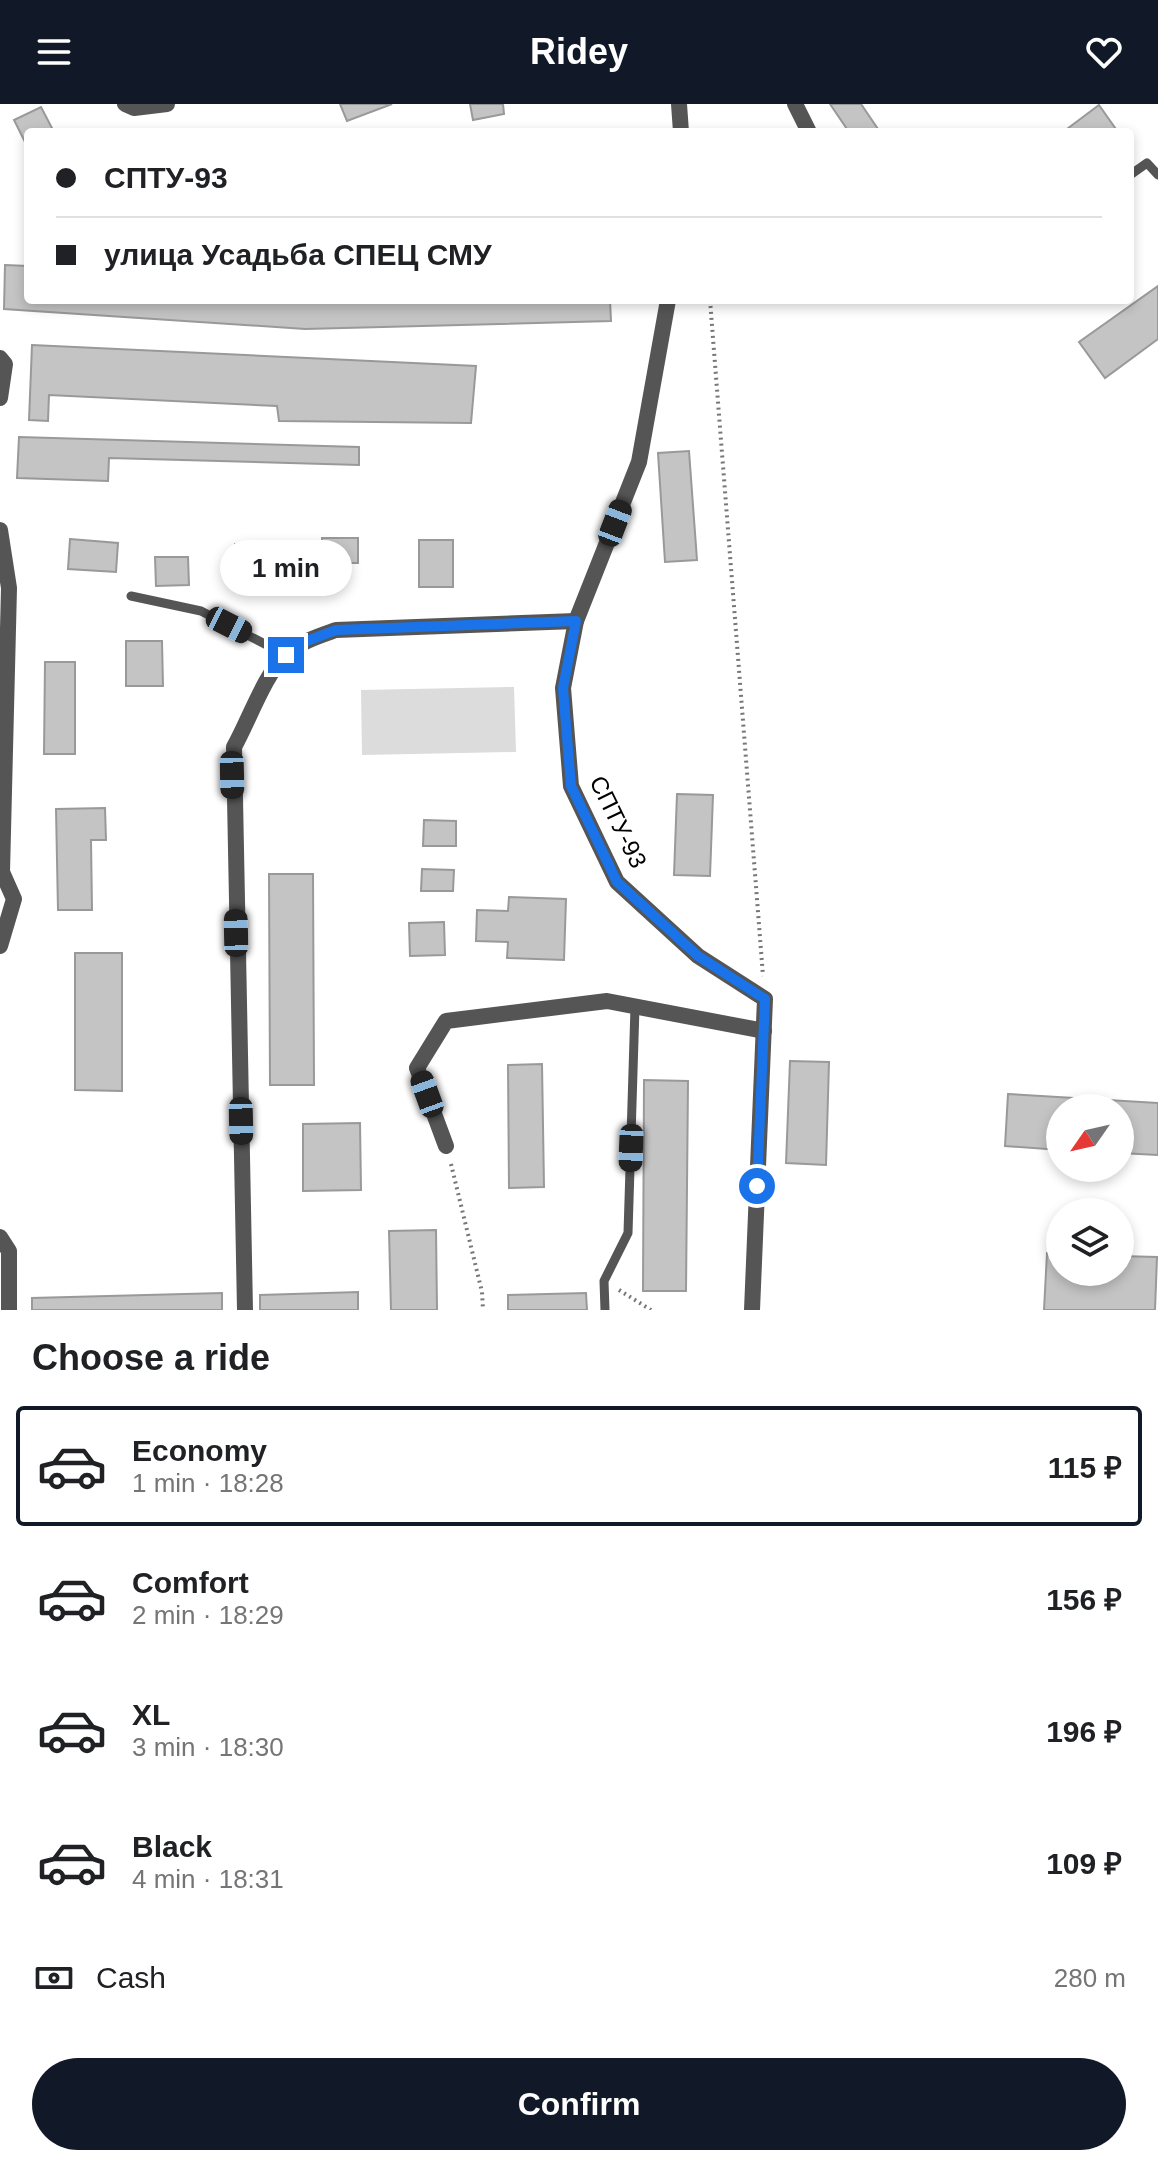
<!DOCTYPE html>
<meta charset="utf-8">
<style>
:root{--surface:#fff;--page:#f2f2f2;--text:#202124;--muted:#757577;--line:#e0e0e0;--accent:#111827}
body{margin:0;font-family:Arial,sans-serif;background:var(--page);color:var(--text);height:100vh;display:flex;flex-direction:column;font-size:30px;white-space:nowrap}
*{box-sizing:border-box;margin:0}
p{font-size:26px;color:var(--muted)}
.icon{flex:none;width:44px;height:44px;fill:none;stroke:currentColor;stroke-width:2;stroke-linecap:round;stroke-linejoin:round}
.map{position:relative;height:1206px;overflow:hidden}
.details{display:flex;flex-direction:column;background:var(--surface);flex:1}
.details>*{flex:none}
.hud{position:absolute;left:24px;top:24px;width:1110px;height:176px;border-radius:8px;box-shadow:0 4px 12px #0003;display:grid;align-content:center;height:176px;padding:0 32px;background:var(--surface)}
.needle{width:52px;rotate:236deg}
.controls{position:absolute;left:1046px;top:990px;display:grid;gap:16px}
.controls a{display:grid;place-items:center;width:88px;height:88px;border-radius:50%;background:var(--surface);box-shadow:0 4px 12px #0003;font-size:40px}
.end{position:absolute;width:36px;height:36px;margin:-18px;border:10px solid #1a73e8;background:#fff;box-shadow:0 0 0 4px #fff}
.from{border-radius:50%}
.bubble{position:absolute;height:56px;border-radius:28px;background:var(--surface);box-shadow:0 4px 12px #0003;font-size:26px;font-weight:700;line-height:56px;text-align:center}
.car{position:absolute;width:24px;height:48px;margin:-24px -12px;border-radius:10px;box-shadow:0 0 6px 2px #0007;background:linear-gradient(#222 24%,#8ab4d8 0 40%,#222 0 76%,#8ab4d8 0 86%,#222 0)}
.hud b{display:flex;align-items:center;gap:28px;height:76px;font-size:30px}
.hud b+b{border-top:2px solid var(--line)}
.hud i{width:20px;height:20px;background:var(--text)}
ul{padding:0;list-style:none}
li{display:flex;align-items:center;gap:24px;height:120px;margin:0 16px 12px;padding:0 16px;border:4px solid transparent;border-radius:8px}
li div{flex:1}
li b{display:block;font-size:30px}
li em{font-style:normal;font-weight:700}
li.current{border-color:var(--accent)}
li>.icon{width:72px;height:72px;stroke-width:1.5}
h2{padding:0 32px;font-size:36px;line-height:96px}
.pay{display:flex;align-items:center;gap:20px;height:88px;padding:0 32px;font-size:30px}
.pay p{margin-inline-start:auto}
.primary-button{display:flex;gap:16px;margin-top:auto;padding:16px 32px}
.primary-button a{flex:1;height:92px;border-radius:48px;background:var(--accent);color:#fff;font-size:32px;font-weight:700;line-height:92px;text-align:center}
header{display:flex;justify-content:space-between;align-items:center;height:104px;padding:0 32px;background:var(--accent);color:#fff;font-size:36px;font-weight:700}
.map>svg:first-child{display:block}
.green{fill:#dcdcdc}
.building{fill:#c4c4c4;stroke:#999;stroke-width:2}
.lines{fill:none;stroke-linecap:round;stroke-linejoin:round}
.path{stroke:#777;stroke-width:4;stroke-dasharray:2 4;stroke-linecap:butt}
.service{stroke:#555;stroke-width:9}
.minor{stroke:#555;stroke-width:16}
.route{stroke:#1a73e8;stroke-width:10}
.labels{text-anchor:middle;stroke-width:8;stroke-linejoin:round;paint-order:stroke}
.street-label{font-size:24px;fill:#000;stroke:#fff}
</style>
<header><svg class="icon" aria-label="menu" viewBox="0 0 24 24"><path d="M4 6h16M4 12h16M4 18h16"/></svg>Ridey<svg class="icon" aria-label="heart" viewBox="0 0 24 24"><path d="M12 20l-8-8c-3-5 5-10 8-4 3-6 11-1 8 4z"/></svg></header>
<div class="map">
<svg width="1158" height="1206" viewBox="0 0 1158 1206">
<rect width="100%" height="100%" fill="#fff"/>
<path class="green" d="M514 583 516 648 362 651 361 586Z"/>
<g class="building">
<path d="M340 0H392L347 17Z"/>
<path d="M470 0H503L504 10 473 16Z"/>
<path d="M830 0H861L880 28H849Z"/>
<path d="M1099 1 1118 28H1063Z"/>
<path d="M41 3 54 28H28V44L14 16Z"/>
<path d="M5 161 28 162V196H610L611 217 305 225 4 205Z"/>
<path d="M1158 182V235L1105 274 1079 238Z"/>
<path d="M32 241 476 262 471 319 279 317 277 302 49 291 48 317 29 316Z"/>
<path d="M19 333 359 343V361L109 354 108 377 17 374Z"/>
<path d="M689 347 697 456 665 458 658 349Z"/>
<path d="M322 434H358V459H345V479H323Z"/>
<path d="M70 435 118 439 116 468 68 465Z"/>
<rect x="419" y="436" width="34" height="47"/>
<path d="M235 440 263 441 261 475 233 474Z"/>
<path d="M155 453H188L189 481 156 482Z"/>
<path d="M126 537H162L163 582H126Z"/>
<path d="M45 558H75V650H44Z"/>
<path d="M677 690 713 691 710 772 674 771Z"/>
<path d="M105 704 106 736H91L92 806H58L56 705Z"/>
<path d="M424 716 456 717V742H423Z"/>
<path d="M422 765 454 766 453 787H421Z"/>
<path d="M269 770H313L314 981H270Z"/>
<path d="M509 793 566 795 564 856 507 854 508 838 476 837 477 806 508 807Z"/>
<path d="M444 818 445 851 410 852 409 819Z"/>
<path d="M75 849H122V987L75 986Z"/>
<path d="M790 957 829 958 826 1061 786 1059Z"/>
<path d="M542 960 544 1083 509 1084 508 961Z"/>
<path d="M644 976 688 977 686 1187H643Z"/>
<path d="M1008 990 1158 999V1051L1120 1049V1004H1060V1046L1005 1042Z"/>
<path d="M360 1019 361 1086 303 1087V1020Z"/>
<path d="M436 1126 437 1206H391L389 1127Z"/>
<path d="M1047 1149H1060V1168H1120V1152L1157 1153 1155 1206H1044Z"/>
<path d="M358 1188V1206H260V1191Z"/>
<path d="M222 1189V1206H32V1194Z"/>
<path d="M586 1189 587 1206H508V1191Z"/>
</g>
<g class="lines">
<g class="path">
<path d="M710 196 763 872"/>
<path d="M451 1060 482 1188 483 1206"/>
<path d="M619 1186 651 1206"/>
</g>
<g class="service">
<path d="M1130 71 1147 59 1158 71"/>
<path d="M131 492 201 507 286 551"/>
<path d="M605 1206 604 1177 628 1129 635 903"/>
</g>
<g class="minor">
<path d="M125 0 134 4 167 0"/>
<path d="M679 0 681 28"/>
<path d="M795 0 809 28"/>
<path d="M668 196 639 358 576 517 563 584 571 682 617 778 698 852 765 895 752 1206"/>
<path d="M0 254 5 260 0 294"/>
<path d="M0 426 9 484 2 768 14 795 0 842"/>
<path d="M446 1042 417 964 446 917 607 897 764 927"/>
<path d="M0 1133 9 1147V1206"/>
<path d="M245 1206 234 643C249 616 265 570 286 550 300 538 319 532 336 526L576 517"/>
</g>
</g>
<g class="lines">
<path class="route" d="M286 551 304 538 336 526 576 517 563 584 571 682 617 778 698 852 765 895 757 1082"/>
</g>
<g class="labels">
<g class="street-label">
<text transform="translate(618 718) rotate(64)" y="8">СПТУ-93</text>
</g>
</g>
</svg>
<div class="controls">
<a><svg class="needle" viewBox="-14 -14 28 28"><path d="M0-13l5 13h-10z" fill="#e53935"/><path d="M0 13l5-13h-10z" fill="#757577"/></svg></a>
<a><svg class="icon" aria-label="layers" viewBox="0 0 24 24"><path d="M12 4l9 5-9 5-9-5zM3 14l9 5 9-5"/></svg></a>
</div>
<i class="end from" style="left:757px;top:1082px"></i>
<i class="end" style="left:286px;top:551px"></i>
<div class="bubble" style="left:220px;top:436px;width:132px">1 min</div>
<i class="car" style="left:615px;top:419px;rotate:21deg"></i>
<i class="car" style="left:229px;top:521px;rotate:117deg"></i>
<i class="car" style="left:232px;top:671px;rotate:179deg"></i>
<i class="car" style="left:236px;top:829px;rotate:359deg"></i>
<i class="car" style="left:427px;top:990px;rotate:340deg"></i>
<i class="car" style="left:241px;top:1017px;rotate:179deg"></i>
<i class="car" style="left:631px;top:1044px;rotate:182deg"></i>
<div class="hud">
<b><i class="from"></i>СПТУ-93</b>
<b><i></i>улица Усадьба СПЕЦ СМУ</b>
</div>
</div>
<section class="details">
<h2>Choose a ride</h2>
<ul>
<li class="current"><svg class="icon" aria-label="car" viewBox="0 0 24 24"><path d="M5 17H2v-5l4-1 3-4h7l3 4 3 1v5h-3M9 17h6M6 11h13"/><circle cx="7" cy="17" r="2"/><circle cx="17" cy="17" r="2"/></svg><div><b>Economy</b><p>1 min · 18:28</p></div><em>115 ₽</em></li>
<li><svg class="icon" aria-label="car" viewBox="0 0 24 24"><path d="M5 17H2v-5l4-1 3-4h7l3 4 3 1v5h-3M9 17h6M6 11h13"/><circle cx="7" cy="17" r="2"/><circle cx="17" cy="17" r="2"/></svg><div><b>Comfort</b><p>2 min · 18:29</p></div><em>156 ₽</em></li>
<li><svg class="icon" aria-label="car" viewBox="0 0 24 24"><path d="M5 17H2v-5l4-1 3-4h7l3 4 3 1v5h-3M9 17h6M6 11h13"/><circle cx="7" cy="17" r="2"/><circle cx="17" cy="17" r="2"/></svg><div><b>XL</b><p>3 min · 18:30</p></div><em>196 ₽</em></li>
<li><svg class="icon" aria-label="car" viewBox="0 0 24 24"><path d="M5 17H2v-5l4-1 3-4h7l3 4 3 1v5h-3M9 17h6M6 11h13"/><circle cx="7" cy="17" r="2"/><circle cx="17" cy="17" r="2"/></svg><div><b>Black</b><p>4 min · 18:31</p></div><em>109 ₽</em></li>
</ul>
<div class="pay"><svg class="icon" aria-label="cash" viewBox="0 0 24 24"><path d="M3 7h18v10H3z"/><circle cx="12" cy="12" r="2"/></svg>Cash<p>280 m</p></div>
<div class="primary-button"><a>Confirm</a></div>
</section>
